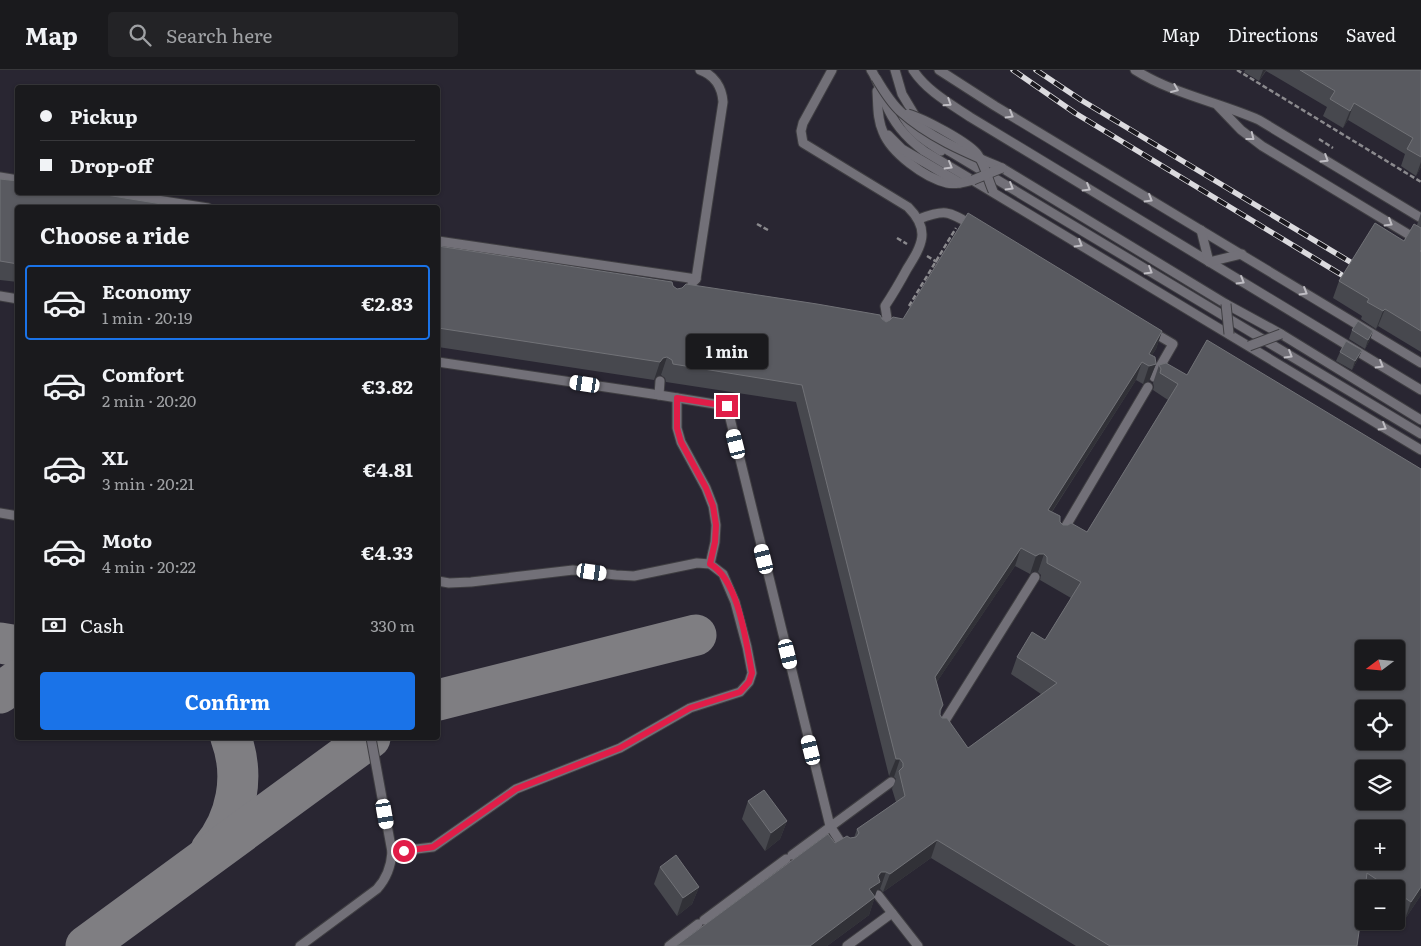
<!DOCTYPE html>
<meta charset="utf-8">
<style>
:root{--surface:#1a1a1d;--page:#232326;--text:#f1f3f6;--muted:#9fa1a4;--line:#38383b;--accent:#1a73e8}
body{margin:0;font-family:Literata,serif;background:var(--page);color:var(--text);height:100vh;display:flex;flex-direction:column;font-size:19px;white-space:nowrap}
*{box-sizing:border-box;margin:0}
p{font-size:16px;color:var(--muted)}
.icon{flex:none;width:28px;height:28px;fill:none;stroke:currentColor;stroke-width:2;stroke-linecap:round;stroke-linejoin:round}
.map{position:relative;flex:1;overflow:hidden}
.drawer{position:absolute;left:15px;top:135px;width:425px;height:535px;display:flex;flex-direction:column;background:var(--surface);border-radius:5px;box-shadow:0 1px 4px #0004,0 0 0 1px var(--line)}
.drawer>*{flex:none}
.hud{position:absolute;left:15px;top:15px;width:425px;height:110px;border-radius:5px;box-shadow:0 1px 4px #0004,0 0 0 1px var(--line);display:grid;align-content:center;height:110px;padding:0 25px;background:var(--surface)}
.needle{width:32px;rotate:254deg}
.fabs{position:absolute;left:1355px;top:570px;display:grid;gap:10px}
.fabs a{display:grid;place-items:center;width:50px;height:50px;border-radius:5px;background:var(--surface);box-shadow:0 1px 4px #0004,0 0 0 1px var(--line);font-size:25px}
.end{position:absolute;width:22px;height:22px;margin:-11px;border:6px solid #e11d48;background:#fff;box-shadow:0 0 0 2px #fff}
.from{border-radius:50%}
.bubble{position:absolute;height:35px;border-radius:5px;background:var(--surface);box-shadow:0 1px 4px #0004,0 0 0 1px var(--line);font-size:16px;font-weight:700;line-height:35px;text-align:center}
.car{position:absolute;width:15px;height:30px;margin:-15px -8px;border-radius:6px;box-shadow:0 0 4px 1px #0007;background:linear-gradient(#fff 24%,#345 0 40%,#fff 0 76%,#345 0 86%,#fff 0)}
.hud b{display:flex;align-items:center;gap:18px;height:48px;font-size:19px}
.hud b+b{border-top:1px solid var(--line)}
.hud i{width:12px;height:12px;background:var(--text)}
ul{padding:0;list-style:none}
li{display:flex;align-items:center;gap:15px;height:75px;margin:0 10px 8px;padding:0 15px;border:2px solid transparent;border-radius:5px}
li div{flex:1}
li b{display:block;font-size:19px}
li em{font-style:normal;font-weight:700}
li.current{border-color:var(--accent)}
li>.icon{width:45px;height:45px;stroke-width:1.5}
h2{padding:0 25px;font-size:22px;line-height:60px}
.pay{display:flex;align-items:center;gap:12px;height:55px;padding:0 25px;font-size:19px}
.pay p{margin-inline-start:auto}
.cta{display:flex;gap:10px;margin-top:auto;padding:10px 25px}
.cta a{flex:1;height:58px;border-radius:5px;background:var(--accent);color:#fff;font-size:20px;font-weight:700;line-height:58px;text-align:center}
header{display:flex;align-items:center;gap:30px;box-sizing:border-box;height:70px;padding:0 25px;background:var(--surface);border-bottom:1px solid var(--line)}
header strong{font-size:24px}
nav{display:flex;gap:28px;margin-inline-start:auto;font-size:18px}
.search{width:350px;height:45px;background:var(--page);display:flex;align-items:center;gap:12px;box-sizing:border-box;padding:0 18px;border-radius:5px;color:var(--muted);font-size:19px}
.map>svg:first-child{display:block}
.built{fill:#292632;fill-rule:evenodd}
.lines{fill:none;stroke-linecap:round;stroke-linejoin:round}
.taxiway{stroke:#7f7e82;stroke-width:41}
.lane-casing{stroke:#3f3e42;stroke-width:11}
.path{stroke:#8b8a8e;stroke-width:2.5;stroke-dasharray:5 2.5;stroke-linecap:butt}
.lane{stroke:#727078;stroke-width:9}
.rail-casing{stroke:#dbdade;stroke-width:5.5}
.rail{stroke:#1a181e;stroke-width:4;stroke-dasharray:11;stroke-linecap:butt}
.lane-bridge-casing{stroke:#3f3e42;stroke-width:11;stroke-linecap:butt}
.lane-bridge{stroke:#727078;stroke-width:9}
.wall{fill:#47484e;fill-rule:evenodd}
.shaded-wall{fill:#313137}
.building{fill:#595a60;stroke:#717277;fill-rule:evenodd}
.oneway{stroke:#bfbdc3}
.route{stroke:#e11d48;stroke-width:6}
</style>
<header>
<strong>Map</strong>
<div class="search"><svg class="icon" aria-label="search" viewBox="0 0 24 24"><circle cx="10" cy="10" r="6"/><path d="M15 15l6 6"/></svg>Search here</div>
<nav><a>Map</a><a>Directions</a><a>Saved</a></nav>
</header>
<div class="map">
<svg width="1421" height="876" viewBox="0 0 1421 876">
<rect width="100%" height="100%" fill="#232227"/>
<path class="built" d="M0 0H1421V876H0ZM18 18H438V122H18ZM18 138H438V668H18ZM1364 579H1396V611H1364ZM1364 639H1396V671H1364ZM1364 699H1396V731H1364ZM1364 759H1396V791H1364ZM1364 819H1396V851H1364Z"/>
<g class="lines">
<g class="taxiway">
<path d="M0 573 18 576"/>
<path d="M0 623 18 610"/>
<path d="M438 630 696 565"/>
<path d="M211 780C237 749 245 706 231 668"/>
<path d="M86 876 370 668"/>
</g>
<defs>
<g id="lane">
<path d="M832 0 803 53 801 61 803 73 908 137C931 160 922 175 907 199 900 212 893 224 885 236L887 248 880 261"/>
<path d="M871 0C878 10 880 21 885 32 893 53 906 68 924 81L1421 380"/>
<path d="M895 0 902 24 917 49"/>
<path d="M913 0C927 21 949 33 970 47L1421 320"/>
<path d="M939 0 995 36 1421 293"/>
<path d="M1135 0C1173 24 1218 32 1259 50L1421 148"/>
<path d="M877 21C878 35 877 49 883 62 891 83 925 108 947 113 956 115 965 112 973 110"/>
<path d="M1218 36 1241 60 1262 76 1421 172"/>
<path d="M901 42C911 62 922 69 941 81"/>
<path d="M888 65 902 79 960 113"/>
<path d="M932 67 949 81 1421 364"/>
<path d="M1002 98 1226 234 1281 264 1421 350"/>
<path d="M0 107 18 110"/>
<path d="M106 122 208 138"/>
<path d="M919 149C945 139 948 141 972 155"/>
<path d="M1201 160 1209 192 1242 184"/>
<path d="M438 171 696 209"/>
<path d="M692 213 696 209 723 32C722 17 714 5 700 0"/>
<path d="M0 226 18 229"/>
<path d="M1151 261 1173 274 1154 307"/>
<path d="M438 292 659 325"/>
<path d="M660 311 659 325 727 336 830 756 845 779"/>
<path d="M677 328V358L681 372 706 418 713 436 716 455 715 472 710 494"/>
<path d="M0 443 18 446"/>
<path d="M1060 466 1148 317"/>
<path d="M941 657 1035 507"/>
<path d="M392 782 433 777 516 719 620 678 690 638 740 622 749 612 752 603 747 577 735 532 723 504 710 494 697 493 634 506 616 505 573 500 471 512 449 513 438 511"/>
<path d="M792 785 891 712"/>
<path d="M878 825 918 876"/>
<path d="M704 850 786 789"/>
<path d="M300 876 377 819C387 808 391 797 392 782L371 668"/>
<path d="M669 876 698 854"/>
<path d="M847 876 892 843"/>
</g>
</defs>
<use href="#lane" class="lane-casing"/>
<g class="path">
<path d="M1237 0 1421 112"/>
<path d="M1319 69 1333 78"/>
<path d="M757 154 768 160"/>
<path d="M897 168 907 174"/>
<path d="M927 186 937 192"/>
<path d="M909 236 956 158"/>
</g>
<use href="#lane" class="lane"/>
<defs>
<g id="rail">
<path d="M1013 0 1075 43 1355 213"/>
<path d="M1036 0 1081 30 1362 199"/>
</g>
</defs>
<use href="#rail" class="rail-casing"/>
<use href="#rail" class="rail"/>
<defs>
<g id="lane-bridge">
<path d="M876 8C883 20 891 33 901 42 930 68 967 83 1002 98"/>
<path d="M908 44C923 48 970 73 978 85 985 95 988 110 993 121"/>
<path d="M973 110 1002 98"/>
<path d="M1226 234 1229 264"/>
<path d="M1249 276 1281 264"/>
</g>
</defs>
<use href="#lane-bridge" class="lane-bridge-casing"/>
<use href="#lane-bridge" class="lane-bridge"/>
</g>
<g class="wall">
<path d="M1245 0H1421V97L1416 106 1401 96 1405 84 1348 50 1343 58 1323 46 1327 37 1266 1 1259 11 1244 2Z"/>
<path d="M0 109 18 122V212L0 210Z"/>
<path d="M1421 143V282L1378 256 1376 259 1361 249 1362 246 1333 228 1339 211 1404 171 1417 155Z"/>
<path d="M438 176 673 216 677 219 882 249 886 252 903 249 1162 261 1156 279 1152 285 1156 294 1149 311 1143 314 1136 310 1052 442 1063 455 1087 462 1168 330 1153 320 1154 317 1153 313 1159 295 1187 305 1421 399V825L1405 849 1396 844V819H1364L1357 876H1076L931 788 883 822 880 819 877 820 869 845 827 876H676L835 773 854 768 857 759 896 732 892 719 896 709 894 707 889 706 796 332 666 312 665 308 661 305 657 306 654 310 438 277ZM1015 496 1030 504 1033 501 1038 502 1041 505 1040 510 1071 528 1045 570 1017 587 1011 604 1041 624 968 678 940 645 943 635 936 613Z"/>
<path d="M1352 260 1373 261 1370 270 1365 279 1349 269Z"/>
<path d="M1362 280 1358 289 1352 300 1336 291 1340 282Z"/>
<path d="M748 731 787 751 780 769 765 781 742 749Z"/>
<path d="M660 797 699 817 692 834 677 846 654 814Z"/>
</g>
<g class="shaded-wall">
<path d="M1263 0H1266L1259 11Z"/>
<path d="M1354 33 1348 50 1343 58 1350 41Z"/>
<path d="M1421 92V97L1416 106Z"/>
<path d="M1385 239 1378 256 1376 259 1383 241Z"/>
<path d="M1162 261 1156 279 1146 295 1149 284Z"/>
<path d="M1373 261 1370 270 1365 279 1368 270Z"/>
<path d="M1362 280 1358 289 1352 300 1355 291Z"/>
<path d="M667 287 661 305 657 306 654 310 660 292 663 288Z"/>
<path d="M1142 292 1136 310 1042 457 1048 440Z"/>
<path d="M1156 294 1149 311 1143 314 1149 296Z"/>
<path d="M1021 478 1015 496 928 625 935 607Z"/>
<path d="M1039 484H1044L1038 502 1033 501 1030 504 1036 486Z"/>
<path d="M896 689H900L894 707 889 706Z"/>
<path d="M787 751 780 769 765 781 771 763Z"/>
<path d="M937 770 931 788 883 822 890 804Z"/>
<path d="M881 802H886L880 819 877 820 874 828 875 827 869 845 827 876H810L869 819Z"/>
<path d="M699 817 692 834 677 846 683 828Z"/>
<path d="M1421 817V825L1405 849 1411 832Z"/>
</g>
<g class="building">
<path d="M1300 0H1421V87L1407 79 1413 68 1354 33 1350 41 1330 29 1335 21Z"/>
<path d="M0 109 18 111V122H88L186 138H18V194L0 191Z"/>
<path d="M968 143 1162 261 1149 284 1155 287 1156 294 1149 296 1142 292 1048 440 1060 446V452L1063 455H1068L1071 453 1087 462 1178 314 1160 303 1161 299 1159 295 1166 293 1187 305 1207 270 1421 399V817L1411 832 1396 822V819H1391L1367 803 1365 819H1364V826L1357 876H1110L937 770 890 804 886 802H881L878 806 880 812 869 819 875 827 810 876H676L828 764 835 773 847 766 850 768 856 767 859 763 857 759 905 726 899 701 903 697V693L900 689H896L802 315 673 294 672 290 667 287 663 288 660 292 438 258V176L672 212 673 216 677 219 682 218 686 214 817 234 880 245 882 249 886 252 890 250 893 247 903 249ZM1021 478 1036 486 1039 484H1044L1047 487V493L1081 512 1045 570 1032 562 1017 587 1057 613 968 678 947 648H942L940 645V640L943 635 935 607ZM1364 579H1396V611H1364ZM1364 639H1396V671H1364ZM1364 699H1396V731H1364ZM1364 759H1396V791H1364Z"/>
<path d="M1375 153 1404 171 1414 154 1421 158V180L1420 181 1421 182V261L1385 239 1383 241 1367 232 1369 229 1339 211Z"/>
<path d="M1358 251 1373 261 1368 270 1352 260Z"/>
<path d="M1346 271 1362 280 1355 291 1340 282Z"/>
<path d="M764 720 787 751 771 763 748 731Z"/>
<path d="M676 785 699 817 683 828 660 797Z"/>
</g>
<defs><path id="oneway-chevron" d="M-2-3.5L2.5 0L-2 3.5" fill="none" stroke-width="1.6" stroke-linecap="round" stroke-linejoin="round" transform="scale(1.25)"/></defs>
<g class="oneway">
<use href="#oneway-chevron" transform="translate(1175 19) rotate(23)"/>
<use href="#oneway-chevron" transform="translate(948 33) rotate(33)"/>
<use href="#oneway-chevron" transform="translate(1010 45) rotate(31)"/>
<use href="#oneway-chevron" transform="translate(1251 67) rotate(38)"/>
<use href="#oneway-chevron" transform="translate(1325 89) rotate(32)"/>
<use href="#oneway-chevron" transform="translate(949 96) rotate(30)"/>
<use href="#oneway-chevron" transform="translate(1010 117) rotate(31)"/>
<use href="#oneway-chevron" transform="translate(1087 118) rotate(31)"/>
<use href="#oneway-chevron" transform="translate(1149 129) rotate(31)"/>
<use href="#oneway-chevron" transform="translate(1389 153) rotate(31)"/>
<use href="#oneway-chevron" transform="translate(1079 174) rotate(31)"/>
<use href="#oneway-chevron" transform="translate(1149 201) rotate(31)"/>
<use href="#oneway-chevron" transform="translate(1241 211) rotate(31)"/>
<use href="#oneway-chevron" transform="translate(1304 222) rotate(31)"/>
<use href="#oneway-chevron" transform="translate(1289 285) rotate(31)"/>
<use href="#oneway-chevron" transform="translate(1380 295) rotate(31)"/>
<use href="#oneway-chevron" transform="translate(1383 357) rotate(31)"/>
</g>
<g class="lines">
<path class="route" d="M404 781 433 777 516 719 620 678 690 638 740 622 749 612 752 603C746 573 739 510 710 494L715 472 716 455 713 436 706 418 681 372 677 358V328L727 336"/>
</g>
</svg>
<div class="fabs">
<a><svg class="needle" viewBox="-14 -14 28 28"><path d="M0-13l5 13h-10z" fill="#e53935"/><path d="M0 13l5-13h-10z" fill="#9fa1a4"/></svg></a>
<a><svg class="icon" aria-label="locate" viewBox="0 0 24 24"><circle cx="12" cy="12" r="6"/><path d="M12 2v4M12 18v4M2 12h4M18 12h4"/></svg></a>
<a><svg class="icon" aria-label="layers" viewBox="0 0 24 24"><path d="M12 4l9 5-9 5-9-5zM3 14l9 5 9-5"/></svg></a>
<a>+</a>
<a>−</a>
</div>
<i class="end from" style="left:404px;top:781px"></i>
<i class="end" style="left:727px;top:336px"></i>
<div class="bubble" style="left:686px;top:264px;width:82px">1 min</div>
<i class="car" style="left:585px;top:314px;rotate:279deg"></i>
<i class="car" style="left:736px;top:374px;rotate:346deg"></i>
<i class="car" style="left:764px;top:489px;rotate:346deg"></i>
<i class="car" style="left:592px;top:502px;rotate:98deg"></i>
<i class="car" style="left:788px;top:584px;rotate:166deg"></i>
<i class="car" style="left:811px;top:680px;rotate:346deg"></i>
<i class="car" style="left:385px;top:744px;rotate:170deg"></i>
<div class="hud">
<b><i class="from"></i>Pickup</b>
<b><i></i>Drop-off</b>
</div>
<section class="drawer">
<h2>Choose a ride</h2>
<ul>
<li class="current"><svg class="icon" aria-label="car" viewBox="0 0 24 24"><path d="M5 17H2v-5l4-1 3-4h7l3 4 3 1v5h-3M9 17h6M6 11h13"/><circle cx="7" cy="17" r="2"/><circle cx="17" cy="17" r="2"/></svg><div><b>Economy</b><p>1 min · 20:19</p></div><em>€2.83</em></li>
<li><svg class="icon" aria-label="car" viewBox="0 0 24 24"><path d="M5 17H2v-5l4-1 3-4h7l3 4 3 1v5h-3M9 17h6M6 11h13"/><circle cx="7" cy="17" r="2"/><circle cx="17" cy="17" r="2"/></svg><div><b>Comfort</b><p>2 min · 20:20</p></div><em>€3.82</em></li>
<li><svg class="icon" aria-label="car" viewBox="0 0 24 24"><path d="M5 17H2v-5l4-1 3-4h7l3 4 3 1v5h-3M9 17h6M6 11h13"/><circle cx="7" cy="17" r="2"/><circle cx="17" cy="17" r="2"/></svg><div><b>XL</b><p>3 min · 20:21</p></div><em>€4.81</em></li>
<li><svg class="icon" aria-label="car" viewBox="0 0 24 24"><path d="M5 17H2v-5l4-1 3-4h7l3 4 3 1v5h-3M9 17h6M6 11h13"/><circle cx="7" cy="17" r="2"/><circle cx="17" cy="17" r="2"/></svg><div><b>Moto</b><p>4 min · 20:22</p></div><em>€4.33</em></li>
</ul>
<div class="pay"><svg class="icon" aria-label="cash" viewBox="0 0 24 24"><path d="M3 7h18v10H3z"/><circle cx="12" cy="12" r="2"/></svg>Cash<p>330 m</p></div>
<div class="cta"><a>Confirm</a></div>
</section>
</div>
